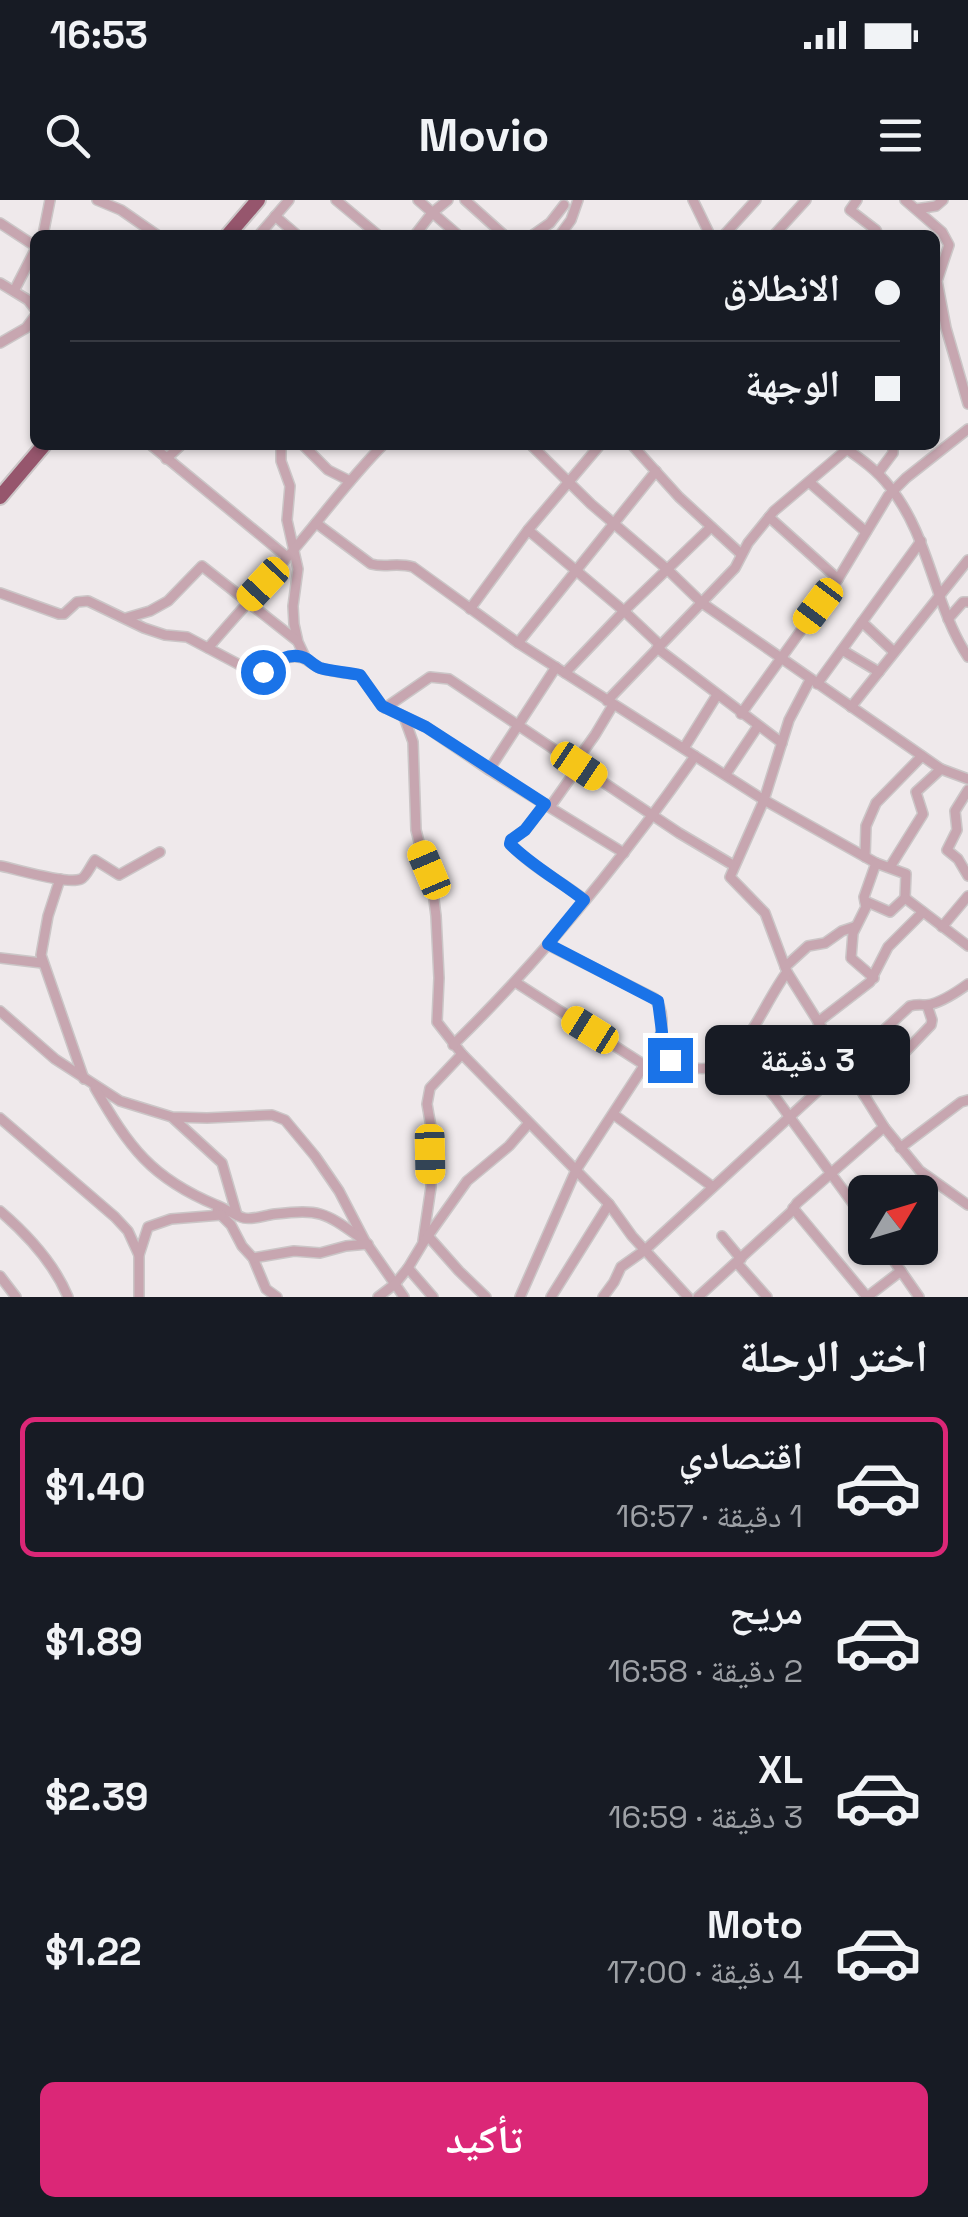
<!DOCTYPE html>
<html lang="ar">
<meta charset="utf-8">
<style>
:root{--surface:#171b24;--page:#20242c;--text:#f1f3f6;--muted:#9ea1a6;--line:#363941;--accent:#db2777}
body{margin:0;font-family:"Space Grotesk","Noto Naskh Arabic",sans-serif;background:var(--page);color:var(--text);direction:rtl;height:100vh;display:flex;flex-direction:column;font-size:38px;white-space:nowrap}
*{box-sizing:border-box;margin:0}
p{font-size:32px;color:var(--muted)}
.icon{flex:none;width:55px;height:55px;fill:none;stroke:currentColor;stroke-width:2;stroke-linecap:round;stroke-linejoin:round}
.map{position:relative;height:1097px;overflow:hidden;direction:ltr}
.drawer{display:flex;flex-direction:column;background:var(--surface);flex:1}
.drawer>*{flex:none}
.hud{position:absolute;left:30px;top:30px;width:910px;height:220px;border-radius:15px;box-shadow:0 2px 8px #0004;direction:rtl;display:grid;align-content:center;height:220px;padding:0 40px;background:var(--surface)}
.needle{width:65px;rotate:52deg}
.tools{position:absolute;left:848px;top:975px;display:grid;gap:20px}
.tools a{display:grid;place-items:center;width:90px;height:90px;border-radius:15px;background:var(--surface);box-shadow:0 2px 8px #0004;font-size:50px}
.end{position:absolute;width:45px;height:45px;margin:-22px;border:12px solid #1a73e8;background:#fff;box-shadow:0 0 0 5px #fff}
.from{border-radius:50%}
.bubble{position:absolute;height:70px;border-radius:15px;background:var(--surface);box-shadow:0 2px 8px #0004;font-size:32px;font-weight:700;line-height:70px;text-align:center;direction:rtl}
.car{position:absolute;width:30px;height:60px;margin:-30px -15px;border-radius:12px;box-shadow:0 0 8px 2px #0007;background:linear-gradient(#f5c518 24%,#345 0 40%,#f5c518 0 76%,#345 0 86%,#f5c518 0)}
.hud b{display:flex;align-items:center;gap:35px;height:95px;font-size:38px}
.hud b+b{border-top:2px solid var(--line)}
.hud i{width:25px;height:25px;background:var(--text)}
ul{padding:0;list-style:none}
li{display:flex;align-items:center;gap:30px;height:140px;margin:0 20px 15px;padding:0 20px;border:5px solid transparent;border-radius:15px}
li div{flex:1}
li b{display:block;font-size:38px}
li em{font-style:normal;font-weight:700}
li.selected{border-color:var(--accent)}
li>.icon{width:90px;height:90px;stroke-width:1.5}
h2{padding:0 40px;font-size:45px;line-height:120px}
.button{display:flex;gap:20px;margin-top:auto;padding:20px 40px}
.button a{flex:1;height:115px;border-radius:15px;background:var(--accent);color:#fff;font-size:40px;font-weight:700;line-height:115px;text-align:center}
.status{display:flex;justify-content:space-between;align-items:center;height:70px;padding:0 50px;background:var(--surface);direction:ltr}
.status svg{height:28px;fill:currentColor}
header{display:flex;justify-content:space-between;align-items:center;height:130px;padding:0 40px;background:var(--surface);font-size:45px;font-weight:700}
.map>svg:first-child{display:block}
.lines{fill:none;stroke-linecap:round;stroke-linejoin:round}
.minor-casing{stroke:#cbc6c7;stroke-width:12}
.highway-casing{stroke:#cbc6c7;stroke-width:18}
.minor{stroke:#c7a6b0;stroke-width:9}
.highway{stroke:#96566d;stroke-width:14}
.route{stroke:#1a73e8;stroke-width:12}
</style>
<div class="status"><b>16:53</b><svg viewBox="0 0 49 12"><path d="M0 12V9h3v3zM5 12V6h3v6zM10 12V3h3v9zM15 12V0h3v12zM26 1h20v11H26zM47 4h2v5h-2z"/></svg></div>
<header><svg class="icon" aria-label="menu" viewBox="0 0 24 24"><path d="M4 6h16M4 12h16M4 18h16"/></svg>Movio<svg class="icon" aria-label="search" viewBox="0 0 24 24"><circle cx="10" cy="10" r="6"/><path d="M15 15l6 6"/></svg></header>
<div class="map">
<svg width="968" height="1097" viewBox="0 0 968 1097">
<rect width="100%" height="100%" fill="#efe9eb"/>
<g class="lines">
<defs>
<g id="minor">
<path d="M97 0 121 10 157 35"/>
<path d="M336 0 378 35"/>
<path d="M418 0 458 35"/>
<path d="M465 0 504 35"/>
<path d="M693 0 710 35"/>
<path d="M857 0 850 10 876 30 878 35"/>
<path d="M905 0 942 32 949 45 937 81 946 128 968 204"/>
<path d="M916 9 936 6 943 0"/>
<path d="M275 16 297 35"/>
<path d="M0 23 35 46"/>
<path d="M43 35 50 0"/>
<path d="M259 35 289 0"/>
<path d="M415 35 432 13 448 0"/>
<path d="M533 35 550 23 564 5"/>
<path d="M560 35 571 20 578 0"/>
<path d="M724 35 756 0"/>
<path d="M774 35 806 0"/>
<path d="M0 83 28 100 35 109"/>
<path d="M14 91 35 50"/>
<path d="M0 143 26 128 35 116"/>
<path d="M151 245 287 357"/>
<path d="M281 245V261L290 286 287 320 298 369 293 406 294 424 298 442 306 459"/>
<path d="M303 245 328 270 350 281"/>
<path d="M531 245 591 304 668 370 702 403 941 569 968 579"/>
<path d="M632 245 679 297 741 354"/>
<path d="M841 245C858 257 876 269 889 286 930 336 933 404 968 457"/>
<path d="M166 259 181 245"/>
<path d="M878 273 893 253V245"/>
<path d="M809 282 866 332"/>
<path d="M769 317 838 379"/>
<path d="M316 323 371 364C386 368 397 362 413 367L518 443 764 600 876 663 906 674 905 698 890 712 865 701"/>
<path d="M528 330 624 411 660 445"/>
<path d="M0 393 59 414H64L77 402 88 401 144 428 165 435 187 437 255 473C269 472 276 458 291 457 304 455 309 463 320 468 334 472 347 473 360 475L382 506 426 527 489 570 624 653"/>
<path d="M470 409 528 330 600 245"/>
<path d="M126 418 150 411 168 401 202 366 296 440"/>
<path d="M948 419 963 402H968"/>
<path d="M862 422 894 452"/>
<path d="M518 443 656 271"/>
<path d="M208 448C237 414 268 381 296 347 325 313 351 277 383 245"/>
<path d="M657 448 782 543"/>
<path d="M842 450 879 472"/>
<path d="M565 473 624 411 711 327"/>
<path d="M810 480 789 520 764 600 730 677 765 713 787 772 884 927 920 971 968 1005"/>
<path d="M817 484 921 341"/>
<path d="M607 501 735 368 748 343 774 311 852 245"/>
<path d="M851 507 968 360"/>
<path d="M385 508 430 477 449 479 679 633 733 665"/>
<path d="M741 514 838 379 888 296 906 278 968 229"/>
<path d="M404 517 413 542 416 630 421 650 431 676 436 716 439 778 437 822 462 854 609 1004 632 1036 688 1097"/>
<path d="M684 548 717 495"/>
<path d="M575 563 595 535 613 505"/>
<path d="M489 570 556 467"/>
<path d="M726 574 758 526"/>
<path d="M968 590 955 611 957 630 947 650 958 659 968 676"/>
<path d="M545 604 525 630 511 640 510 644C531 666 560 681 585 700"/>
<path d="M550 607 579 566"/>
<path d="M865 657 866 626 876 603 922 556"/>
<path d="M0 666C17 669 67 685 81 679 86 677 91 665 95 660L119 675 160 652"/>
<path d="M890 667 923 614 916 592 941 569"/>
<path d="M60 679 48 716 41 755 84 879"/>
<path d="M905 698 968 746"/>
<path d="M942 727 968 696"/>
<path d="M0 758 42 763"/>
<path d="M785 767 808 746 825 743 842 731 854 727"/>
<path d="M874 778 851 758 853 733 866 707 864 697 876 663"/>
<path d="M515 782 643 864"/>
<path d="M0 811 55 859 120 901 172 917 207 918 272 915 285 920 315 956 339 991 365 1041 404 1097"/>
<path d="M818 822 870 782 888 747 923 712"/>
<path d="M881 833 904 854"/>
<path d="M453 845C543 757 623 659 695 556"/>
<path d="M655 849C733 907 750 823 787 772"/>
<path d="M737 854 775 897 865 1020"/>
<path d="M95 888C129 947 151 978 216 1005 225 1008 235 1016 244 1018 254 1020 265 1015 275 1014 321 1009 324 1012 361 1038"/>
<path d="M864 895 931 825 932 820 927 805"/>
<path d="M613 914 713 987"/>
<path d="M0 918 115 1017 128 1031 139 1055"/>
<path d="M174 919 222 963 237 1015"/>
<path d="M900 948 961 902 968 900"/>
<path d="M793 1008 867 1097 901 1071"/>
<path d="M0 1011C28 1035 54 1063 68 1097"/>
<path d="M217 1011 231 1025 242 1046 253 1058 266 1089 277 1097"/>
<path d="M428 1036 459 1071 486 1097"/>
<path d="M722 1036 741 1059"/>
<path d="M423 1041 431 987V927L427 904 430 888 462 854"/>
<path d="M885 1048 919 1097"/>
<path d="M253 1058 294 1051 320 1053 346 1046 368 1044"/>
<path d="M737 1063 767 1097"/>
<path d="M408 1068 433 1097"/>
<path d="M0 1076 16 1097"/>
<path d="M139 1097V1055L148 1027 171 1019 221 1015"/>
<path d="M378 1097 395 1084 408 1068 423 1043 467 981 509 946 529 923"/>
<path d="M520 1097 576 970 655 849C663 834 666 812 654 798L548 745"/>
<path d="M551 1097 609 1004"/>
<path d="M603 1097 614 1082 621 1067 645 1050 910 806C916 804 921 805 927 805 941 803 957 792 968 784"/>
<path d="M698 1097 791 1012 797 1003 884 927"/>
</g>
<g id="highway">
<path d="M228 35 258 0"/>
<path d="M0 297 44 245"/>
</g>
</defs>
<use href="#minor" class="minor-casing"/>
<use href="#highway" class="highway-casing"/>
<use href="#minor" class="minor"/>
<use href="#highway" class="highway"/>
</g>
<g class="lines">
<path class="route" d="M263 472C275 462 290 450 307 459 311 462 315 466 320 468 334 472 347 472 360 475L382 506 426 527 545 604 525 630 511 640 510 644C532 666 560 681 584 700L548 744 658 801 662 832 655 850 670 860"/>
</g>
</svg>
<div class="tools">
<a><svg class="needle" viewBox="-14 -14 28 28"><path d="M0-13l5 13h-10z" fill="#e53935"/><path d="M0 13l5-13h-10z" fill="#9ea1a6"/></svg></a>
</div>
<i class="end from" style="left:263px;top:472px"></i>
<i class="end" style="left:670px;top:860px"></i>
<div class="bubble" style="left:705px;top:825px;width:205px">3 دقيقة</div>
<i class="car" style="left:263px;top:384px;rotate:223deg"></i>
<i class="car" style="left:818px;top:406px;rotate:217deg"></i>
<i class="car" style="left:579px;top:566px;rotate:124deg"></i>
<i class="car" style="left:429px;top:670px;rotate:337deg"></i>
<i class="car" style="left:590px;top:830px;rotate:302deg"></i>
<i class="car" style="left:430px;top:954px;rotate:179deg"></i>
<div class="hud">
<b><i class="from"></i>الانطلاق</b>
<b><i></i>الوجهة</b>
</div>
</div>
<section class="drawer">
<h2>اختر الرحلة</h2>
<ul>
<li class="selected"><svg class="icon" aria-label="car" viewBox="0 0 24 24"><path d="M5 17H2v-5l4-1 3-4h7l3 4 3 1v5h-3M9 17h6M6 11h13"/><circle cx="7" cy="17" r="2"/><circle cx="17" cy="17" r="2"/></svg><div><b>اقتصادي</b><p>1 دقيقة · 16:57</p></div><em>$1.40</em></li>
<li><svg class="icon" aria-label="car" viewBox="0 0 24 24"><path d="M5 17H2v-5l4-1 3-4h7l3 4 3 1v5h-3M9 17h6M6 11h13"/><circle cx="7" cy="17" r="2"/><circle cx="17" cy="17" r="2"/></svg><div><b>مريح</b><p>2 دقيقة · 16:58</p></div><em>$1.89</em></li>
<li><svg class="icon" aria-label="car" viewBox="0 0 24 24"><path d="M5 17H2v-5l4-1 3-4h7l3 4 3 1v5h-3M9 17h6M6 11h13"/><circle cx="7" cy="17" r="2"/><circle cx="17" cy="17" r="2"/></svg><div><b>XL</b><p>3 دقيقة · 16:59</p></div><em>$2.39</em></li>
<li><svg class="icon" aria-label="car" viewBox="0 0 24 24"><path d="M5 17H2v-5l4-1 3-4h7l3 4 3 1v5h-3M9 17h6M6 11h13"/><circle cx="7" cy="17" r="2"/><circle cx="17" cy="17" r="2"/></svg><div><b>Moto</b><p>4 دقيقة · 17:00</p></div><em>$1.22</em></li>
</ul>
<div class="button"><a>تأكيد</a></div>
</section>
